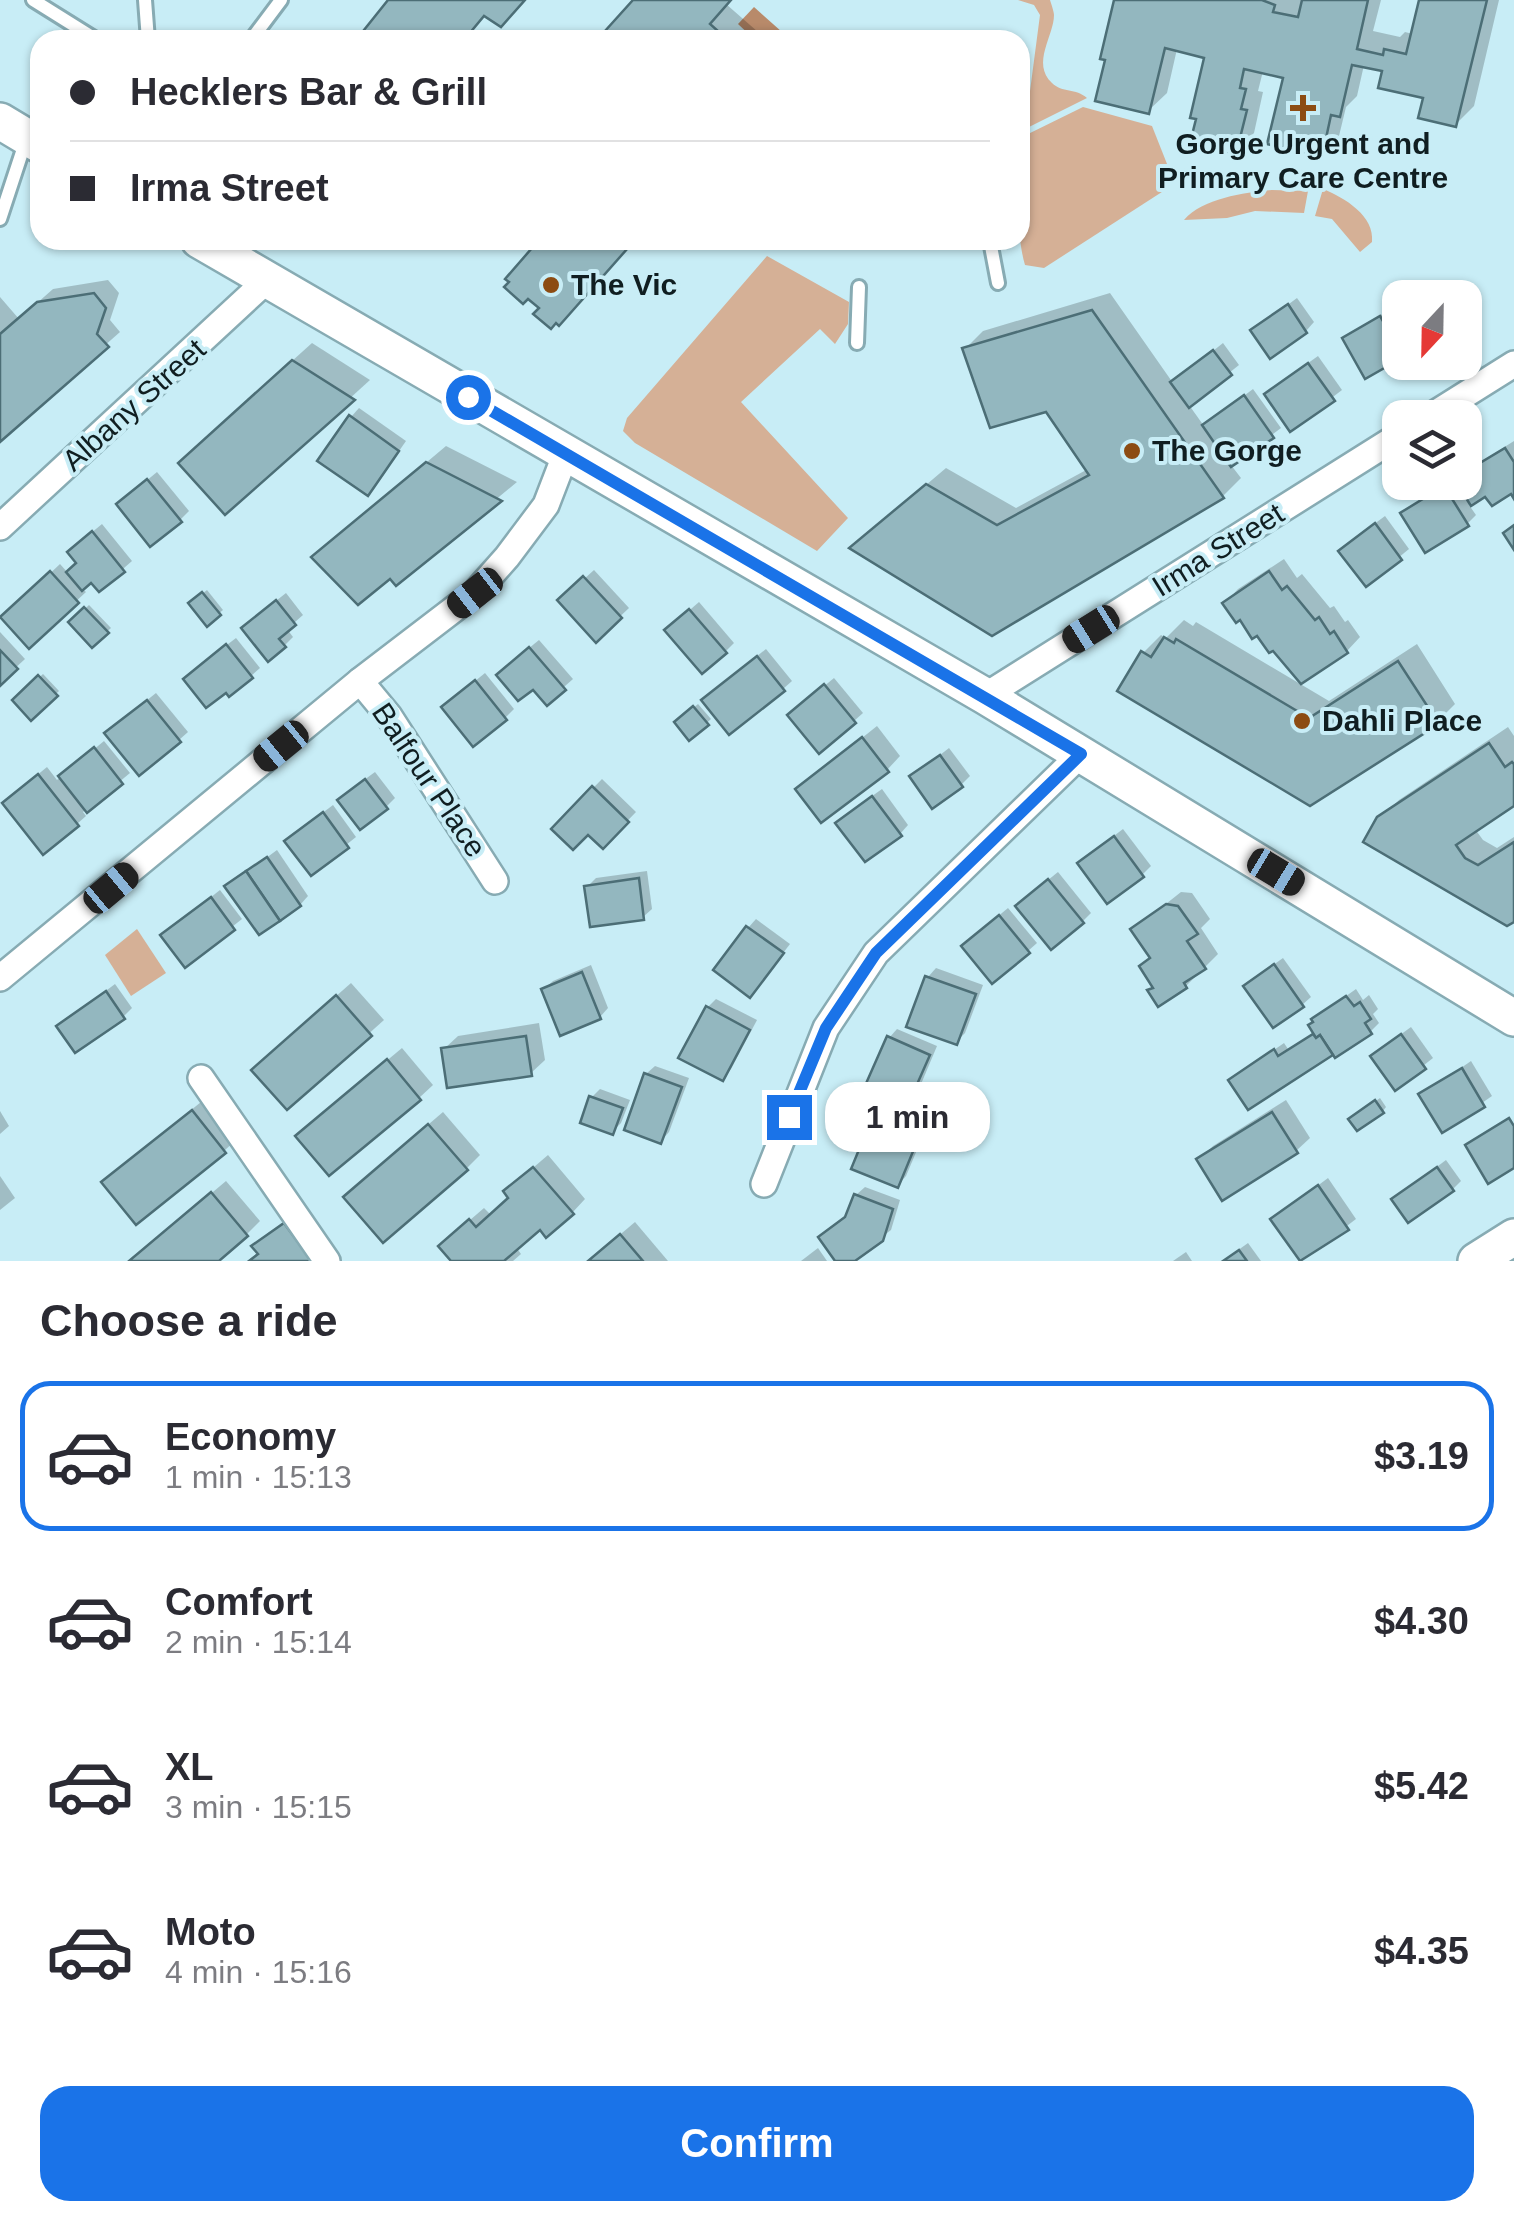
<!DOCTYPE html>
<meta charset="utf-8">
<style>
:root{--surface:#fff;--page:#f2f2f3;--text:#2b2b33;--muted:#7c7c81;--line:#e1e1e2;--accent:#1a73e8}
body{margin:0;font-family:Helvetica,sans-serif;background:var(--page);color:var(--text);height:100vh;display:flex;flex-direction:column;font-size:38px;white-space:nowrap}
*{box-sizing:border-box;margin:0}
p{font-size:32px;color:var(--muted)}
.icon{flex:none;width:55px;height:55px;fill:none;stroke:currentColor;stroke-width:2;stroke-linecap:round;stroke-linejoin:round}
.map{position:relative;height:1261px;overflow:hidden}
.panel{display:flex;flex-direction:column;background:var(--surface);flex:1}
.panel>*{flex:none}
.hud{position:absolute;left:30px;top:30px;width:1000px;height:220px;border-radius:30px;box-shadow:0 2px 8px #0004;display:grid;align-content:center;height:220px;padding:0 40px;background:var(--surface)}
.needle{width:65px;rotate:202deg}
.fabs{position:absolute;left:1382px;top:280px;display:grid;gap:20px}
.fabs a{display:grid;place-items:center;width:100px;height:100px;border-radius:20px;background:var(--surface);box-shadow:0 2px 8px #0004;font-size:50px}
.end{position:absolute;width:45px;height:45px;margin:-22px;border:12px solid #1a73e8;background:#fff;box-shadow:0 0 0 5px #fff}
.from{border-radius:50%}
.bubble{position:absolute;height:70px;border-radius:30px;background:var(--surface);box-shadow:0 2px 8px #0004;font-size:32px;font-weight:700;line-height:70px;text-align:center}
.car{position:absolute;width:30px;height:60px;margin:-30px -15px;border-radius:12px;box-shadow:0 0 8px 2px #0007;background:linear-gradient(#222 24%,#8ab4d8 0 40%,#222 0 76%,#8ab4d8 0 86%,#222 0)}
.hud b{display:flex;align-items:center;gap:35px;height:95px;font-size:38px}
.hud b+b{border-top:2px solid var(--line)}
.hud i{width:25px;height:25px;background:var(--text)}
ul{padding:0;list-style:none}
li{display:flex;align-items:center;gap:30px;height:150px;margin:0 20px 15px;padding:0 20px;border:5px solid transparent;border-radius:30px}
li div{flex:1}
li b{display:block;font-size:38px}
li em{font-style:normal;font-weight:700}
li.current{border-color:var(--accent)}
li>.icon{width:90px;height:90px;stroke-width:1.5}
h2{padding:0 40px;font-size:45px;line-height:120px}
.button{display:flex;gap:20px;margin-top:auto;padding:20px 40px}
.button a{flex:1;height:115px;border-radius:30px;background:var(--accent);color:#fff;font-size:40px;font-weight:700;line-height:115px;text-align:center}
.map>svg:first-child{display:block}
.green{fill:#d5b096}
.water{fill:#b88a6a}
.shadow{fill:#0003}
.building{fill:#93b7bf;stroke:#4c6e76;stroke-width:2.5}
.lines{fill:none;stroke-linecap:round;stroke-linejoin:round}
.service-casing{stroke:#87abb3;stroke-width:18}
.minor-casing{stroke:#87abb3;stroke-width:30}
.secondary-casing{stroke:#87abb3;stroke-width:40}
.service{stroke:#fff;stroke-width:12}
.minor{stroke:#fff;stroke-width:25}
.secondary{stroke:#fff;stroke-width:35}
.route{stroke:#1a73e8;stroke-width:12}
.poi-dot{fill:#8c4c13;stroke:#c8edf6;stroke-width:4}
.labels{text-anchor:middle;stroke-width:8;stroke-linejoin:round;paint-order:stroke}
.poi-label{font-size:30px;font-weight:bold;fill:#101e21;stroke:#c8edf6;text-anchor:start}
.street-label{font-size:30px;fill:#101e21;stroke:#c8edf6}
</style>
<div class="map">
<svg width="1514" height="1261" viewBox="0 0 1514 1261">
<rect width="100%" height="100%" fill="#c8edf6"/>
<g class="green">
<path d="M1018 0H1050C1051 3 1054 12 1054 15 1054 36 1031 63 1052 83 1062 93 1076 88 1087 98L1025 129 1040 15 1034 5Z"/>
<path d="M1083 107 1152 126 1171 174 1165 190 1044 268 1025 265C1015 231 1017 174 1024 136Z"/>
<path d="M1323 189C1345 198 1375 216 1372 242L1360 252 1332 219 1315 216Z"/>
<path d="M1272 190 1308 191 1304 213 1255 211 1227 218 1184 220C1203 198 1243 193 1272 190Z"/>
<path d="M767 256 849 302 848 324 835 344 820 329 741 402 848 518 817 551 635 443 623 431 627 418Z"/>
<path d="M137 929 166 973 131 996 105 955Z"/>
</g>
<path class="water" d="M754 7 791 40H755L738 24Z"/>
<g class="shadow">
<path d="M636 0H729L726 4 767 40H615Z"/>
<path d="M1116 0H1381L1373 31 1400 37 1405 32 1413 34 1421 0H1499L1474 106 1456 124 1426 96 1385 70 1364 65 1357 96 1346 107 1339 136 1321 154 1286 76 1263 71 1258 91 1263 92 1254 133 1235 152 1207 56 1177 49 1167 93 1148 111Z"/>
<path d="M108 280 119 293 110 320 120 332 0 438V297L19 319 53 289Z"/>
<path d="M1110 293 1173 383 1223 343 1239 365 1189 405 1204 426 1253 389 1281 428 1231 465 1241 478 1223 496 853 547 946 468 1016 508 1088 469 1047 409 965 349 983 331Z"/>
<path d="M1297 298 1314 322 1306 331 1254 330Z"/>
<path d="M1390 309 1400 327V356L1345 339Z"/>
<path d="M312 343 370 380 225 512 199 445Z"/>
<path d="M1318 356 1342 390 1291 429 1276 386Z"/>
<path d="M359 408 406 441 376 484 351 417Z"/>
<path d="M1514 441V494H1486L1469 505 1476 515 1467 524 1403 514 1448 482H1465L1466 471Z"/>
<path d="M446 446 517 482 396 582 390 575 314 557Z"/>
<path d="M157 472 189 511 180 520 128 496Z"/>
<path d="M1385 516 1409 549 1366 584 1350 542Z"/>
<path d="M102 524 132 561 100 589 92 579 81 588 86 592 29 645 4 617 60 564 68 573 79 562V543Z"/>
<path d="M1284 559 1297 578 1302 574 1330 608 1334 606 1345 622 1348 620 1360 637 1347 651 1302 681 1225 603 1238 589Z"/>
<path d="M594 570 629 608 596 639 560 601Z"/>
<path d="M207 590 223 610 207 623 191 603Z"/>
<path d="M286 593 303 615 287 629 293 637 285 645 253 619Z"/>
<path d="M699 602 734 643 725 652 676 622Z"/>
<path d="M89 605 111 628 92 645 71 622Z"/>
<path d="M1184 620 1193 626 1196 622 1329 701 1417 644 1455 704 1437 722 1310 803 1143 653 1161 635 1166 638Z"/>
<path d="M0 632 25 659 0 682Z"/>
<path d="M236 638 260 668 251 676 194 670Z"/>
<path d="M539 640 573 679 547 702 507 666Z"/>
<path d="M766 649 792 681 783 689 713 691Z"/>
<path d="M485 673 514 709 505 718 453 699Z"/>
<path d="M43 674 59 691 31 717 15 700Z"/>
<path d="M834 678 863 713 854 721 799 707Z"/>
<path d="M156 693 188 732 179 740 116 725Z"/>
<path d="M698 704 711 719 690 738 677 722Z"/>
<path d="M877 726 900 756 887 770 798 789Z"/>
<path d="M1508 727 1514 736V803L1475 829 1483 840 1497 848 1514 837V919L1380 819 1399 800Z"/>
<path d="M104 741 130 773 83 812 86 816 77 824 14 794 47 767 57 780Z"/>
<path d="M949 748 970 776 961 785 912 777Z"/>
<path d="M375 772 395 798 386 807 349 791Z"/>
<path d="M602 779 636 812 603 846 588 831 554 828Z"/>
<path d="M882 789 908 825 900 834 847 814Z"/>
<path d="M333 805 356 837 311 873 296 833Z"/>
<path d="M1123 829 1151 866 1142 875 1089 855Z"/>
<path d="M277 850 308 896 300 905 228 886Z"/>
<path d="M647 871 652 909 643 917 587 887 596 878Z"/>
<path d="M1058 872 1091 913 1082 922 1027 897Z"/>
<path d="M220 890 242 919 185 964 163 935Z"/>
<path d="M1181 892 1192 893 1210 919 1201 928 1218 954 1186 986 1151 990 1155 986 1152 957 1133 930Z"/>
<path d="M1008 908 1037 943 1028 951 973 937Z"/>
<path d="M756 919 790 944 758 986 748 928Z"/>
<path d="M1283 958 1311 997 1302 1005 1255 978Z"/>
<path d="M591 965 608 1008 600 1017 544 989 553 981Z"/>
<path d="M936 968 983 985 965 1033 956 1042 928 977Z"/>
<path d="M351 983 384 1020 287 1107 268 1056Z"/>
<path d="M115 984 132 1008 123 1017 59 1026Z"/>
<path d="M1356 989 1363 1000 1369 995 1378 1009 1373 1014 1379 1023 1370 1032 1334 1051 1248 1107 1231 1080 1284 1043 1288 1049 1315 1032 1314 1019Z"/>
<path d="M716 999 757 1020 731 1069 722 1078 708 1007Z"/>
<path d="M539 1023 545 1060 531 1073 444 1049 458 1036Z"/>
<path d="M1411 1027 1433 1058 1396 1087 1382 1048Z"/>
<path d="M897 1029 937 1046 916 1096 907 1104 889 1038Z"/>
<path d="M402 1048 433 1085 419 1098 312 1123Z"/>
<path d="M1471 1061 1492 1096 1443 1130 1422 1095Z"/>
<path d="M655 1066 689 1078 669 1132 661 1141 646 1074Z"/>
<path d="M600 1089 630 1100 621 1123 612 1132 591 1098Z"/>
<path d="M206 1098 238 1138 224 1151 118 1169Z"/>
<path d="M1380 1098 1386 1107 1383 1111 1355 1116Z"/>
<path d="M1286 1100 1310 1138 1296 1151 1199 1160 1213 1146Z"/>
<path d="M885 1106 928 1124 906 1176 898 1185 876 1114Z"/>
<path d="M0 1111 9 1126 0 1134Z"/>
<path d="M443 1112 480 1155 466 1169 360 1183Z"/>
<path d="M548 1155 585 1199 572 1213 541 1227 516 1247 521 1254 513 1261H454L455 1233 484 1208 491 1215 511 1198 506 1191Z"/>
<path d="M1446 1160 1461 1181 1452 1190 1394 1199Z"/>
<path d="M0 1176 15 1198 0 1210Z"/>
<path d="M1328 1178 1356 1219 1302 1260 1273 1219Z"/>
<path d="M226 1181 260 1221 247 1234 215 1261H131Z"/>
<path d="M865 1187 900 1200 891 1230 851 1261H838L849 1215 856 1195Z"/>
<path d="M298 1211 335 1261H247L259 1252 255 1246 268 1233Z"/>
<path d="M635 1222 668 1261H589Z"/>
<path d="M1248 1243 1261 1261H1223Z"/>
<path d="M818 1248 827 1261H801Z"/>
<path d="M1186 1252 1192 1261H1173Z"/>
</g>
<g class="building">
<path d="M388 0H525L501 27 484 16 464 40H356Z"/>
<path d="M633 0H731L710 24 728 40H612L605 31Z"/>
<path d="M1114 0H1262L1275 5 1273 12 1298 17 1302 0H1368L1357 49 1383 55 1384 49 1406 54 1419 0H1487L1456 127 1418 118 1423 98 1378 88 1382 71 1352 65 1340 117 1331 115 1322 157 1267 144 1283 78 1244 69 1240 88 1246 89 1241 109 1247 110 1236 154 1190 143 1196 119 1190 118 1204 58 1165 48 1149 114 1095 101 1105 60 1100 59Z"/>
<path d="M539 240H635L559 326 556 323 551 329 533 314 539 308 528 299 523 304 504 287 509 282 505 279Z"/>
<path d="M94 293 106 308 97 334 109 347 0 442V334L37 302Z"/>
<path d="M1288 304 1307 333 1270 359 1250 330Z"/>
<path d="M1092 310 1224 498 992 636 849 548 926 484 997 525 1089 475 1046 412 990 428 962 348Z"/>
<path d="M1380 316 1400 350V359L1365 379 1342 338Z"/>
<path d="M1213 350 1232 375 1189 408 1170 382Z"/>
<path d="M292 360 355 400 225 515 178 463Z"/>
<path d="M1308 363 1335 401 1290 432 1264 394Z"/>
<path d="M1244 395 1274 438 1231 467 1202 425Z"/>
<path d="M349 415 399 451 368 496 317 461Z"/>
<path d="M1505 448 1514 462V499L1511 494 1492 506 1485 497 1471 506 1456 482H1465V472Z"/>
<path d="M426 462 502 501 396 586 390 579 358 605 311 557Z"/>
<path d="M147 479 182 522 150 547 116 504Z"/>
<path d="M1444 486 1469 526 1425 553 1400 513Z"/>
<path d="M1375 523 1402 560 1366 587 1338 551Z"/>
<path d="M1514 525V550L1503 533Z"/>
<path d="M92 531 125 572 99 592 91 583 82 591 66 572 76 563 67 552Z"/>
<path d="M50 571 79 603 29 649 0 617Z"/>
<path d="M1269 571 1282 590 1287 586 1315 620 1319 617 1330 634 1334 631 1348 653 1301 684 1273 651 1269 653 1257 636 1252 639 1240 620 1236 623 1222 603Z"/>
<path d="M583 576 622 618 596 643 557 600Z"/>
<path d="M202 592 221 615 207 627 188 603Z"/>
<path d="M276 600 296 625 279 639 286 647 268 662 241 628Z"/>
<path d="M84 607 109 633 92 648 68 622Z"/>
<path d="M689 609 727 653 702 674 664 630Z"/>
<path d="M1164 637 1174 643 1176 639 1309 718 1398 661 1439 724 1310 806 1117 691 1141 651 1151 657Z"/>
<path d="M226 644 253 678 229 697 226 693 206 708 183 679Z"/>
<path d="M529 647 566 690 547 706 533 690 518 701 496 675Z"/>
<path d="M0 650 18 669 0 686Z"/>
<path d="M757 656 785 691 729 735 701 700Z"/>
<path d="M38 675 58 696 31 721 12 700Z"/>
<path d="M475 680 507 720 473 747 441 707Z"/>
<path d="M824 684 856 723 819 754 787 715Z"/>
<path d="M147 700 181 742 139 776 104 733Z"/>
<path d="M693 706 709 725 689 741 674 722Z"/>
<path d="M862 737 889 772 821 823 795 789Z"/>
<path d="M1489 743 1505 767 1512 762 1514 764V806L1456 845 1465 858 1478 865 1514 842V922L1507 926 1363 842 1377 817Z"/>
<path d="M94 747 123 784 87 813 58 776Z"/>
<path d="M940 755 963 787 932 809 909 776Z"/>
<path d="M38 774 79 826 43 855 2 803Z"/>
<path d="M365 779 388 809 360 830 337 800Z"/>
<path d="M592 786 629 822 603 849 588 835 573 850 551 829Z"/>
<path d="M872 796 902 836 865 862 835 823Z"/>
<path d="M323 812 349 848 311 876 284 841Z"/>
<path d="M1114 836 1144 877 1107 904 1077 863Z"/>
<path d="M267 857 301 906 280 921 246 871Z"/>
<path d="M246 871 280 921 259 935 224 886Z"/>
<path d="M639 878 644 920 590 927 584 886Z"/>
<path d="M1048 879 1084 923 1051 950 1015 906Z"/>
<path d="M211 897 235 930 185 968 160 935Z"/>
<path d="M1166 904 1178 906 1198 934 1187 941 1206 969 1184 983 1187 988 1158 1007 1147 990 1153 988 1139 966 1150 958 1130 929Z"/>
<path d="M999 915 1030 953 992 984 961 946Z"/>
<path d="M746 926 784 953 750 998 713 970Z"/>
<path d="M1274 964 1304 1007 1273 1028 1243 986Z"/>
<path d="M582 972 601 1019 560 1036 541 989Z"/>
<path d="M925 976 976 994 957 1045 906 1027Z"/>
<path d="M106 991 125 1019 75 1053 56 1026Z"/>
<path d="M336 995 372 1036 287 1110 251 1070Z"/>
<path d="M1346 996 1354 1006 1360 1002 1371 1019 1365 1023 1372 1034 1335 1058 1320 1035 1316 1038 1308 1025 1313 1022 1311 1019Z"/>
<path d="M706 1006 750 1030 723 1081 678 1058Z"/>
<path d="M1313 1034 1316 1038 1320 1035 1333 1055 1248 1110 1228 1080 1274 1049 1278 1056Z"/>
<path d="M1401 1034 1426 1069 1395 1091 1370 1056Z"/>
<path d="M526 1036 532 1076 447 1088 441 1048Z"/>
<path d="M887 1036 930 1055 907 1107 864 1088Z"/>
<path d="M387 1059 421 1100 329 1176 295 1136Z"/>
<path d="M1462 1068 1485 1107 1442 1133 1418 1094Z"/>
<path d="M644 1073 682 1087 661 1144 624 1130Z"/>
<path d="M589 1096 623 1108 613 1135 580 1123Z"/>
<path d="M1375 1100 1384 1113 1357 1131 1348 1119Z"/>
<path d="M192 1110 226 1153 136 1225 101 1182Z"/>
<path d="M1272 1112 1298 1153 1222 1201 1196 1159Z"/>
<path d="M874 1113 921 1132 898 1188 851 1169Z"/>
<path d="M1509 1118 1514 1126V1168L1488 1184 1465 1145Z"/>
<path d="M428 1124 468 1170 383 1243 343 1197Z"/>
<path d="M533 1167 574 1214 546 1238 540 1230 504 1261H451L438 1246 469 1219 476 1227 508 1198 503 1191Z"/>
<path d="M1437 1167 1454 1191 1408 1223 1391 1199Z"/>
<path d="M1318 1185 1349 1230 1300 1261 1270 1219Z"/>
<path d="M211 1192 248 1236 219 1261H129Z"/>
<path d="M854 1194 893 1209 883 1241 855 1261H835L818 1237 845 1217Z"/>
<path d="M284 1223 312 1261H249L258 1254 251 1246Z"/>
<path d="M620 1234 643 1261H588Z"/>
<path d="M1239 1250 1247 1261H1223Z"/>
</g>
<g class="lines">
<defs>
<g id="service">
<path d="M33 0 97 40"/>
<path d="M145 0 148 40"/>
<path d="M251 40 281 0"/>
<path d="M0 219 26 140"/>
<path d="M990 241 998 283"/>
<path d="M857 343 859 287"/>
</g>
<g id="minor">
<path d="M1428 418 1514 364"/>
<path d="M0 527 266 281"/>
<path d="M360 681 389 716 495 881"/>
<path d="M985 696 1400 435"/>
<path d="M0 978 360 681 475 593 507 557 546 505 566 453"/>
<path d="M201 1078 327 1261"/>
<path d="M764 1184 826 1028 876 953 1081 754"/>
</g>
<g id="secondary">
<path d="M0 121 40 145"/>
<path d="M199 240 985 696 1514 1018"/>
<path d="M1476 1261 1514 1237"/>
</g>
</defs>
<use href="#service" class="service-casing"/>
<use href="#minor" class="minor-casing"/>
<use href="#secondary" class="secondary-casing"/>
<use href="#service" class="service"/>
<use href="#minor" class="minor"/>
<use href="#secondary" class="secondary"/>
</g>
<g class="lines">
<path class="route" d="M468 397 1081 754 876 953 826 1028 789 1117"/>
</g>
<g class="poi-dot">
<path d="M1298 93h10v10h10v10h-10v10h-10v-10h-10v-10h10z"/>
<circle cx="551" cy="285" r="10"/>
<circle cx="1132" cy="451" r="10"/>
<circle cx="1302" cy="721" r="10"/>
</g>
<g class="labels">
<g class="poi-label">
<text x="1303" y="154" text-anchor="middle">Gorge Urgent and<tspan x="1303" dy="34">Primary Care Centre</tspan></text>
<text x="571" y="295">The Vic</text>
<text x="1152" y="461">The Gorge</text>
<text x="1322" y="731">Dahli Place</text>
</g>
<g class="street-label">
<text transform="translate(134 405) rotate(-42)" y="10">Albany Street</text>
<text transform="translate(1218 550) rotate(-32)" y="10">Irma Street</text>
<text transform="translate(429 780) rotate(56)" y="10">Balfour Place</text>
</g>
</g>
</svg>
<div class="fabs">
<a><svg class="needle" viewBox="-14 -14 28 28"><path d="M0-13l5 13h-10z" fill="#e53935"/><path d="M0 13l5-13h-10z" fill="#7c7c81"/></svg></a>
<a><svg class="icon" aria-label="layers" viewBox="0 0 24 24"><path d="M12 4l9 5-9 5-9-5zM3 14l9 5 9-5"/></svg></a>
</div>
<i class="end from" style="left:468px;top:397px"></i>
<i class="end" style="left:789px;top:1117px"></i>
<div class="bubble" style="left:825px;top:1082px;width:165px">1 min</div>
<i class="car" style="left:475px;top:593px;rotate:232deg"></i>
<i class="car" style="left:1091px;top:629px;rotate:238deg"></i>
<i class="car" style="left:281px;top:746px;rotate:231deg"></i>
<i class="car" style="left:1276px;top:872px;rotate:121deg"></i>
<i class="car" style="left:111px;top:888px;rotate:50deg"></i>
<div class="hud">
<b><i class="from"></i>Hecklers Bar &amp; Grill</b>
<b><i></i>Irma Street</b>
</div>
</div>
<section class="panel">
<h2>Choose a ride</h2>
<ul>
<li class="current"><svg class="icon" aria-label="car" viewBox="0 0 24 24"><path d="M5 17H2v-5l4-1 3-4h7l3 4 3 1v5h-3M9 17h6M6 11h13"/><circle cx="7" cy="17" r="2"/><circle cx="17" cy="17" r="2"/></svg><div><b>Economy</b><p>1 min · 15:13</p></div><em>$3.19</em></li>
<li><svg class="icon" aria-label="car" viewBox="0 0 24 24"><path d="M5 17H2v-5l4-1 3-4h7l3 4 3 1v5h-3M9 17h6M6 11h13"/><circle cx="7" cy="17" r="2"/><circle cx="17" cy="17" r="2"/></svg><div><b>Comfort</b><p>2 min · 15:14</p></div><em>$4.30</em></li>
<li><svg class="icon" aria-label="car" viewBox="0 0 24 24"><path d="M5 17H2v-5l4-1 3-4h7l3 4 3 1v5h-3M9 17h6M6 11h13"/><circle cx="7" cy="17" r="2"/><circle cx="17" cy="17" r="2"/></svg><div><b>XL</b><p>3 min · 15:15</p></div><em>$5.42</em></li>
<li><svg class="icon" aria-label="car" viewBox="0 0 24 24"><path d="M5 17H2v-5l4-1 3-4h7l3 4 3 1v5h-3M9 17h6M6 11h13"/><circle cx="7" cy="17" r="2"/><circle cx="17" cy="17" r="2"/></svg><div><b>Moto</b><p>4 min · 15:16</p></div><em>$4.35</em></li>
</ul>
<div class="button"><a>Confirm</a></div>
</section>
